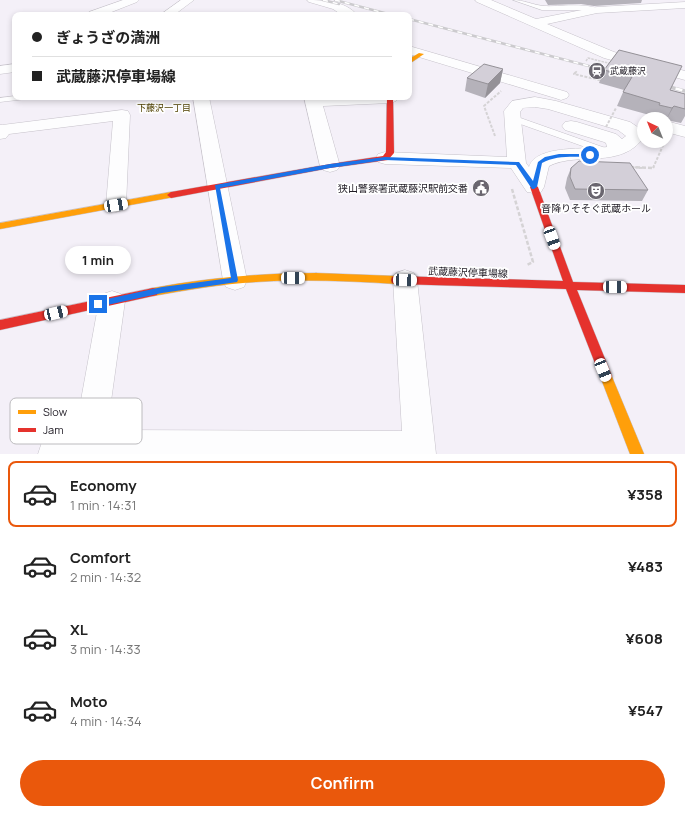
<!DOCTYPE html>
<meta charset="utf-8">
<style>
:root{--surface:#fff;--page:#f6f6f6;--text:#222;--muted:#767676;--line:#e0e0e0;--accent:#ea580c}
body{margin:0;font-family:Manrope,"Noto Sans JP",sans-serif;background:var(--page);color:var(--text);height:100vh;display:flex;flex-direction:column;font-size:15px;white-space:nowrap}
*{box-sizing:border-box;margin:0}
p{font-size:13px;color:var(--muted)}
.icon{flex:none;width:22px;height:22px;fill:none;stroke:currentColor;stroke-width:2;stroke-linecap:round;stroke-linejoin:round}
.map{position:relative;height:454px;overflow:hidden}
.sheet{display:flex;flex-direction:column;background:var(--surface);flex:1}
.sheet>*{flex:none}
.banner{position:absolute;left:12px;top:12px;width:400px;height:88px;border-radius:8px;box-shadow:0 2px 6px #0003;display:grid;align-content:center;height:88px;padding:0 20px;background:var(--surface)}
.needle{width:26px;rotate:317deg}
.buttons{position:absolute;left:637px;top:112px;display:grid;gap:8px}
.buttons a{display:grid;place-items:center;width:36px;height:36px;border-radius:50%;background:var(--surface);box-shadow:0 2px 6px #0003;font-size:20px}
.end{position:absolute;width:18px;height:18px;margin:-9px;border:5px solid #1a73e8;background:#fff;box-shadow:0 0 0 2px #fff}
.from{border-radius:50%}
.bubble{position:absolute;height:28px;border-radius:14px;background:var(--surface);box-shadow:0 2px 6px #0003;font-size:13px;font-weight:700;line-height:28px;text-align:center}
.car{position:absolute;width:12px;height:24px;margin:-12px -6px;border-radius:5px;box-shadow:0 0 3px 1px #0007;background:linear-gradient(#fff 24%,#345 0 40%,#fff 0 76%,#345 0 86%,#fff 0)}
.banner b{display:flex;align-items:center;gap:14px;height:38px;font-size:15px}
.banner b+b{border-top:1px solid var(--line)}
.banner i{width:10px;height:10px;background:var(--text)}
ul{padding:7px 0 0;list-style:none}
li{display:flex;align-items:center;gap:12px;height:66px;margin:0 8px 6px;padding:0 12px;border:2px solid transparent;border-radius:8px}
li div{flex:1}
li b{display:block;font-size:15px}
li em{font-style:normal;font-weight:700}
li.current{border-color:var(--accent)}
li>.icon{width:36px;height:36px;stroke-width:1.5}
.cta{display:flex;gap:8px;margin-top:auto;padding:8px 20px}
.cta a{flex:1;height:46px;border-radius:24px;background:var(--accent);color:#fff;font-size:16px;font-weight:700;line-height:46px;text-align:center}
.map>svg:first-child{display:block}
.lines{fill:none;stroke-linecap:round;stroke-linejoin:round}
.lane-casing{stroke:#c6c2ca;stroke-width:1}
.street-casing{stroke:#c6c2ca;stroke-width:1}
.slow-casing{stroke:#c6c2ca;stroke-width:1}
.jam-casing{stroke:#c6c2ca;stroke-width:1}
.path-far1{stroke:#d5d3d5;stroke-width:2;stroke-dasharray:3 1.5;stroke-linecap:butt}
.path{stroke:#d5d3d5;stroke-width:2.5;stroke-dasharray:4 2;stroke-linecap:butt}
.lane{fill:#fdfdfe;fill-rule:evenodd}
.street{fill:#fdfdfe;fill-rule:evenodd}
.slow{fill:#ff9f0a;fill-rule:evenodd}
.jam{fill:#e5322d;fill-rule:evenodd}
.rail-far1-casing{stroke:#cccbce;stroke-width:2.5}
.rail-casing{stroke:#cccbce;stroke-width:3.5}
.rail-far1{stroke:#fff;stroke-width:1.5;stroke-dasharray:5;stroke-linecap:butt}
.rail{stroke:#fff;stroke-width:2.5;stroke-dasharray:7;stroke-linecap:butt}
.path-bridge-far1{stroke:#d5d3d5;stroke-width:1.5;stroke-dasharray:2.5 1;stroke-linecap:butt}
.path-bridge{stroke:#d5d3d5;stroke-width:2;stroke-dasharray:3 1.5;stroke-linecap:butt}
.wall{fill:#b5b2ba}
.shaded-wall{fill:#949197}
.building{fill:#d3cfd8;stroke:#949197}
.route{fill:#1a73e8}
.labels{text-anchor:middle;stroke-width:3.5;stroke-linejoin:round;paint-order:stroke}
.far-poi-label{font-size:9px;fill:#201c25;stroke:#fff;text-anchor:start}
.far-neighbourhood-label{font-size:9px;fill:#504100;stroke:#fff}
.poi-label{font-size:10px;fill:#201c25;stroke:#fff;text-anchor:end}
.street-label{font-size:10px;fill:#201c25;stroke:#fff}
.key{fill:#fff;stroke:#bcbbbe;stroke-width:1}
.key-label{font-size:11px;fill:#201c25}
</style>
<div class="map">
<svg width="685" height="454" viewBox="0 0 685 454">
<rect width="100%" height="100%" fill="#f4f0f8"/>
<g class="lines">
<defs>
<g id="lane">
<path d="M513 0C524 0 533 5 544 6 559 7 588 2 600 10L597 12 582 10H542Z"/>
<path d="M15 96 30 97 26 99 0 102V98Z"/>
<path d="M512 115 611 150 613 152 608 155 605 154 509 120 508 118Z"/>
</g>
<g id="street">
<path d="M123 0H139L137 2 104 15H87L89 12Z"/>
<path d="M181 0H194L174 15H160Z"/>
<path d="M307 0C323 0 346 1 357 15H342L333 9 309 2Z"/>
<path d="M475 0H491L536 19 597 7 685 2V8L597 13 547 24 614 52 685 71V80L604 58 477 2Z"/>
<path d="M409 46 567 92 569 95 567 98 561 100 555 98 409 54Z"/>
<path d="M15 64V72L0 74V66Z"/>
<path d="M193 97H209L247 280 244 287 235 290 226 287 223 280Z"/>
<path d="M304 97H397L398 98 396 101 390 103 323 106 340 166 337 170 330 172 323 170 320 166Z"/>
<path d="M535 97 556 101 630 122 639 128 644 137C621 170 579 151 549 166L544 187 541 192 534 193 527 192 511 168 385 164 378 162 376 158 378 154 385 152 507 157 504 111 512 101ZM535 107 548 109 618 130 626 136 622 139 616 134 577 122 571 121 565 122 562 126 565 130 604 142 606 143 607 147C588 150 536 144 529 167L526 163 520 112 523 108Z"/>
<path d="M122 110 128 111 130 115 126 205 123 210 116 212 109 210 106 205 113 121 9 134 6 138 0 139V125H2Z"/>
<path d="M666 121 685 126V137L666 132Z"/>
<path d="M405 270 414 273 417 280 436 454H38L42 442 54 438 75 433 99 301 103 294 112 291 121 294 125 301 107 430 402 431 393 280 396 273Z"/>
</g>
<g id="slow">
<path d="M419 53 424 54 409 64V59Z"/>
<path d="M171 192 174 193 175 195 174 197 0 229V223Z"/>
<path d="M316 273 396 276 400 277 401 280 400 283 396 284C349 281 302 279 256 282 221 284 187 290 153 296L149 295 148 292 149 289 153 288C207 278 261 273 316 273Z"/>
<path d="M606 371 610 372 644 454H630L600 376 602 372Z"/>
</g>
<g id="jam">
<path d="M387 97H393L394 153 388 160 330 168 171 198 167 195 171 192 330 164 383 156 386 152Z"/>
<path d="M534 184 538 187 573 282 685 285V293L577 290 612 376 610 380 606 381 602 380 600 376 566 289 396 284 392 283 391 280 392 277 396 276 563 281 530 187Z"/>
<path d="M153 288 157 289 158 292 157 295 153 296 0 330V320Z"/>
</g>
</defs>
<use href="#lane" class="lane-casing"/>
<use href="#street" class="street-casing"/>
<use href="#slow" class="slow-casing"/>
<use href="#jam" class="jam-casing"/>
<g class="path-far1">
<path d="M495 136 484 106 501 91"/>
<path d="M630 167 643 168"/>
<path d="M653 168 665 141"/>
</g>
<g class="path">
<path d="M630 167 653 168 654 167"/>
<path d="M512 189 533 262 527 265"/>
</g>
<use href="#lane" class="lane"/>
<use href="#street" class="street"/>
<use href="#slow" class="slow"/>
<use href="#jam" class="jam"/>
<defs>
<g id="rail-far1">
<path d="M323 0 339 4"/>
<path d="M335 0 392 15"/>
<path d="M409 19 604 70"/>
</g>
<path id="rail" d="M662 85 685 91"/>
</defs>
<use href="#rail-far1" class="rail-far1-casing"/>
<use href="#rail" class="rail-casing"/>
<use href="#rail-far1" class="rail-far1"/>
<use href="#rail" class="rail"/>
<g class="path-bridge-far1">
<path d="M586 61 588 58 612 64"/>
<path d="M575 73 577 71"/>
</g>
<g class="path-bridge">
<path d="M576 72 574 74 603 81"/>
<path d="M606 127 616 108"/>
</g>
</g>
<g class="wall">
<path d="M545 0H642L641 3 594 6 581 4 548 5Z"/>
<path d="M619 50 670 90 685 94V116L681 123 666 120V119H654L652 118 653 116 617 106 624 90 599 83 604 70Z"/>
<path d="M503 69 500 83 485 98 465 91 467 78Z"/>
<path d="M571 168 648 190 642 201 570 200 565 188 567 178Z"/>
</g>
<g class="shaded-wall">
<path d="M503 69 500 83 485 98 488 84Z"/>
<path d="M674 106 666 120 672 108Z"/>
</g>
<g class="building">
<path d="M619 50 682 66 670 90 685 94V109L674 106 672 108 659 105 660 103 623 92 632 77 604 70Z"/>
<path d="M484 64 503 69 488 84 467 78Z"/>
<path d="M579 161 630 163 648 190 575 189 570 177 571 168Z"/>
</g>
<path class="route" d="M559 154H590L593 155 590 157C575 157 556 155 542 163L537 187 534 189H532L516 165 385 160 330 168 220 188 238 280 237 282 162 293 98 307 94 304 98 301 162 287 231 278 215 185 330 164 385 157 517 162H519L533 181 538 162 545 157Z"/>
<defs>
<symbol id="station-disc" viewBox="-11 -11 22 22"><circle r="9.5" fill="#6a666f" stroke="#fff"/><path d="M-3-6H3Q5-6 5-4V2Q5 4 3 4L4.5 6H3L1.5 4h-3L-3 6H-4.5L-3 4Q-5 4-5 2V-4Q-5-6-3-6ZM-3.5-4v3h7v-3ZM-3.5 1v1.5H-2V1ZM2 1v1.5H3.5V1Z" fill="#fff"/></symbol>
<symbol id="civic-disc" viewBox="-11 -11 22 22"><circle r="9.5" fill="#6a666f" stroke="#fff"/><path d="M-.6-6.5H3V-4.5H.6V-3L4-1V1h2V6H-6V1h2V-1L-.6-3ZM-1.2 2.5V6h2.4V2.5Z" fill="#fff"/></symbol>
<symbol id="theatre-disc" viewBox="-11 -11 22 22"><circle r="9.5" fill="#6a666f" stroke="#fff"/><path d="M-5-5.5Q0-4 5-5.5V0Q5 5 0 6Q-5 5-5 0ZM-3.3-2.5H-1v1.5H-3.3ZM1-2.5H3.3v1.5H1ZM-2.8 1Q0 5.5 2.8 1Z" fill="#fff"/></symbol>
</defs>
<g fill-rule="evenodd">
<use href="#station-disc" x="587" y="61" width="20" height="20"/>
<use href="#civic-disc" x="471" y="178" width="20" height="20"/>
<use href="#theatre-disc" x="586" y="181" width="20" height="20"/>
</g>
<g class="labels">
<g class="far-poi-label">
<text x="610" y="74">武蔵藤沢</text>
</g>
<g class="far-neighbourhood-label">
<text x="164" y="111">下藤沢一丁目</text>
</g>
<g class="poi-label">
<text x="468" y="192">狭山警察署武蔵藤沢駅前交番</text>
<text x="596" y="212" text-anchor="middle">音降りそそぐ武蔵ホール</text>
</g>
<g class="street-label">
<text transform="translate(468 272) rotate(2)" y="4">武蔵藤沢停車場線</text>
</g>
</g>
<rect x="10" y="398" width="132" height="46" rx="6" class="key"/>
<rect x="18" y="410" width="18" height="4" fill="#ff9f0a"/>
<rect x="18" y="428" width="18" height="4" fill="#e5322d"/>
<g class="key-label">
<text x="43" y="416">Slow</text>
<text x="43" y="434">Jam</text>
</g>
</svg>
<div class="buttons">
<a><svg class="needle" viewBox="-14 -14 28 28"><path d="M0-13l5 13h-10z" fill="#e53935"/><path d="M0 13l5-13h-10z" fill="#767676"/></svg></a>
</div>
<i class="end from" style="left:590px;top:155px"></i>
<i class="end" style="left:98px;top:304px"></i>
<div class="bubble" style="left:65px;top:246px;width:66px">1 min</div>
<i class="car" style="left:116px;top:205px;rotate:80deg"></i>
<i class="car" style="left:552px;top:238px;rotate:160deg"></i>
<i class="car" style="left:293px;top:278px;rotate:90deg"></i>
<i class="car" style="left:405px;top:280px;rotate:92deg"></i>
<i class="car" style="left:615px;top:287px;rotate:91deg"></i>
<i class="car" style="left:56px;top:313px;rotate:77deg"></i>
<i class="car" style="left:603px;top:370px;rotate:158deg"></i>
<div class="banner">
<b><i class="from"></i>ぎょうざの満洲</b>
<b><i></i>武蔵藤沢停車場線</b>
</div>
</div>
<section class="sheet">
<ul>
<li class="current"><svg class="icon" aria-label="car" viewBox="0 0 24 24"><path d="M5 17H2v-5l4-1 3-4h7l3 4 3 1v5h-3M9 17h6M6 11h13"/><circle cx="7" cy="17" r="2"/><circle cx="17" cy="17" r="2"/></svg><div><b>Economy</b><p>1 min · 14:31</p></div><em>¥358</em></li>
<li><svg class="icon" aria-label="car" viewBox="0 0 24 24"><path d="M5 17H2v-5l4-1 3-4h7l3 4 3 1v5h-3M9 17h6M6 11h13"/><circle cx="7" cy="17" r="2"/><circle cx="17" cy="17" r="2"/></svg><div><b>Comfort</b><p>2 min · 14:32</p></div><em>¥483</em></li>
<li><svg class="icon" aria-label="car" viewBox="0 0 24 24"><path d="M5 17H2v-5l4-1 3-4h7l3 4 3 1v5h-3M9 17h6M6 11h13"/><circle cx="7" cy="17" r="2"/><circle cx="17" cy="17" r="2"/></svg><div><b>XL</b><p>3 min · 14:33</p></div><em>¥608</em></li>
<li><svg class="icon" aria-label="car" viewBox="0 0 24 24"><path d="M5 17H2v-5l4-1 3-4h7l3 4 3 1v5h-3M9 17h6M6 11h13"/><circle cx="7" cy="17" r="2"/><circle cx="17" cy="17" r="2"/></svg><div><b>Moto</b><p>4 min · 14:34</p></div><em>¥547</em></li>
</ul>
<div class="cta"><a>Confirm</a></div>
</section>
